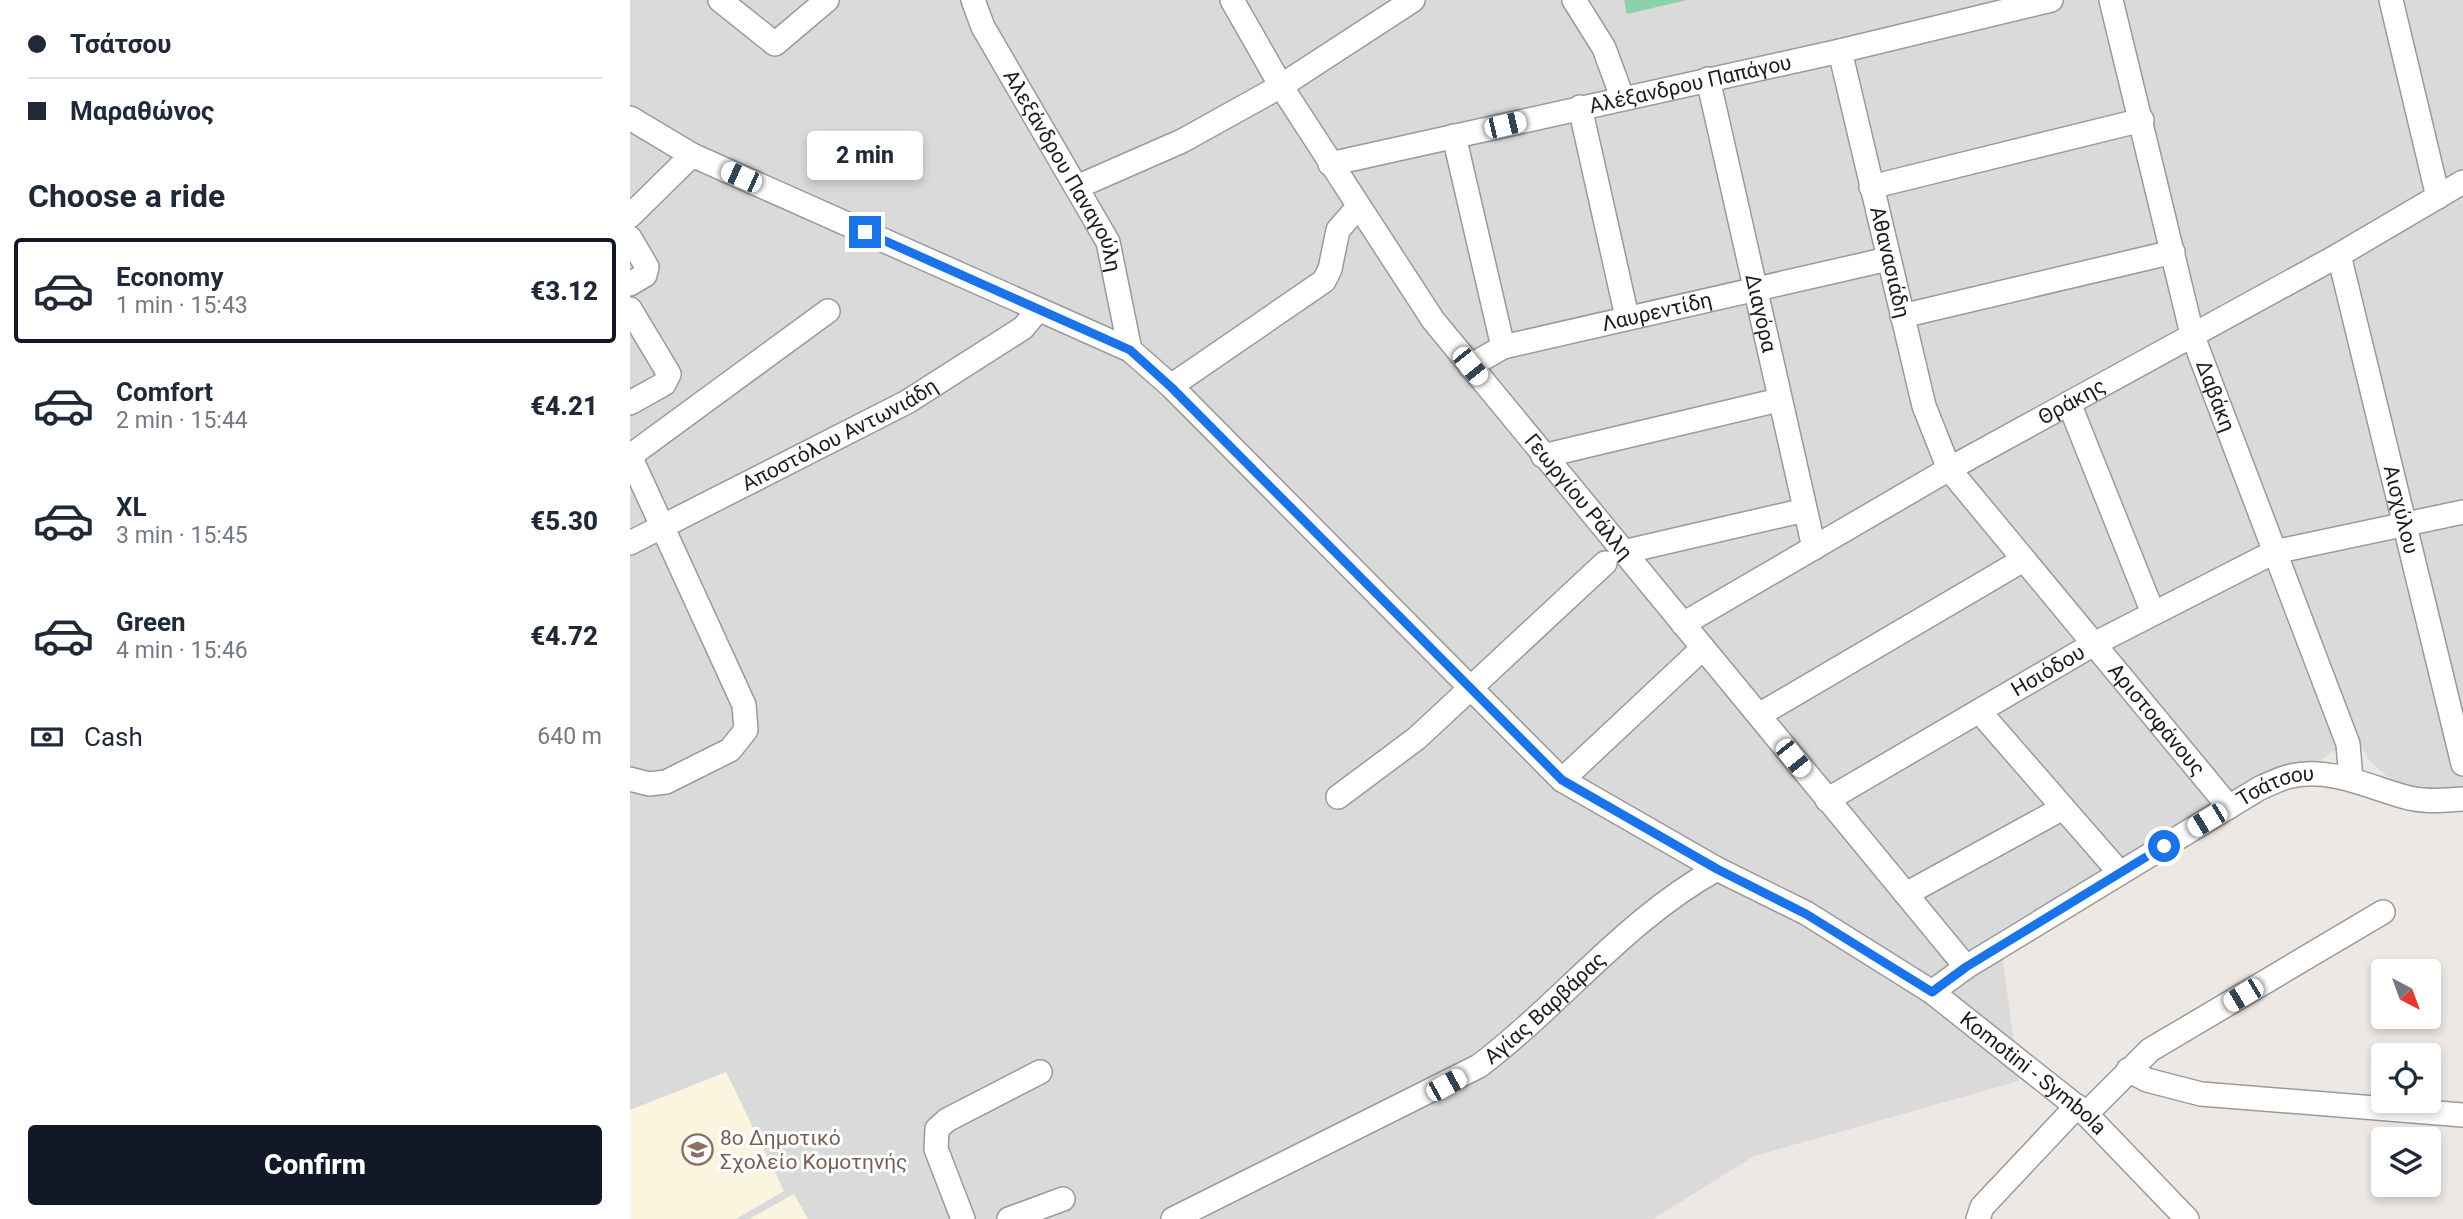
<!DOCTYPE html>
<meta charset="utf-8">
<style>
:root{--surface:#fff;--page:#f6f6f7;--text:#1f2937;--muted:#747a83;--line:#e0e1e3;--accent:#111827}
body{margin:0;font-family:Roboto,sans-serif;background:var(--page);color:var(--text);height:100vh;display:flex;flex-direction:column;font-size:26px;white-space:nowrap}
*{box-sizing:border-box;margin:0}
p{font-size:23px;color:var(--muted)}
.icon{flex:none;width:38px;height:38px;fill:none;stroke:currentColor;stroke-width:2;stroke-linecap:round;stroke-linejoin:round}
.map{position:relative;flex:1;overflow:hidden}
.sheet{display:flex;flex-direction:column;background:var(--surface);width:630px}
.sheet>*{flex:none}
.banner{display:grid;align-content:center;height:154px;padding:0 28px;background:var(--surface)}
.needle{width:46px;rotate:139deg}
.buttons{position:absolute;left:1741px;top:959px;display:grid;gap:14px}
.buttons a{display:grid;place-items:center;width:70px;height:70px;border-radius:7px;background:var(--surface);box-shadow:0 4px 10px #0003;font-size:35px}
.end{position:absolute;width:32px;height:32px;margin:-16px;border:9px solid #1a73e8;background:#fff;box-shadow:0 0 0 4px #fff}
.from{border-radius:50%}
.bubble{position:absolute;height:49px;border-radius:7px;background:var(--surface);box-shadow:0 4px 10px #0003;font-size:23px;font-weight:800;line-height:49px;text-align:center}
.car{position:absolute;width:21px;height:42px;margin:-21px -10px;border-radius:9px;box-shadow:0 0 5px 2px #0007;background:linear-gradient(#fff 24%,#345 0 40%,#fff 0 76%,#345 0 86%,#fff 0)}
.banner b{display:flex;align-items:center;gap:24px;height:66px;font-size:26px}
.banner b+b{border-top:2px solid var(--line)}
.banner i{width:18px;height:18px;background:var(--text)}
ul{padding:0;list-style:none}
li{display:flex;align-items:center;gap:21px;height:105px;margin:0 14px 10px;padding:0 14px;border:4px solid transparent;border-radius:7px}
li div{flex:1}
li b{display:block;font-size:26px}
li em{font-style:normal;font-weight:800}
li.selected{border-color:var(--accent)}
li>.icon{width:63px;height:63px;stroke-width:1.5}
h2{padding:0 28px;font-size:32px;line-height:84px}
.pay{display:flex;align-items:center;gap:18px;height:77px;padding:0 28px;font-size:26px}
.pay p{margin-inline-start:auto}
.action{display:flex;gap:14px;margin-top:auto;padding:14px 28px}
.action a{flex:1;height:80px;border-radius:7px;background:var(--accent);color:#fff;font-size:28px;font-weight:800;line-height:80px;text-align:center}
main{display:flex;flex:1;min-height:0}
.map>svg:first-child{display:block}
.residential{fill:#dbdada}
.education{fill:#fbf5df}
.pitch{fill:#8bd2a9}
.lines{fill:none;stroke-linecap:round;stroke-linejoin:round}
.minor-casing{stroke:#9a9a9a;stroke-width:26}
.minor{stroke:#fff;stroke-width:23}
.route{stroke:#1a73e8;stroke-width:9}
.labels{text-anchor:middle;stroke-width:6;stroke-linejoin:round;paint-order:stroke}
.street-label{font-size:21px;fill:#1d1d1d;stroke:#fff}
.education-label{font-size:21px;fill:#785e54;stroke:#fff;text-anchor:start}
</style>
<main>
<section class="sheet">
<div class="banner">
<b><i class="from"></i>Τσάτσου</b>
<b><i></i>Μαραθώνος</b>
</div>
<h2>Choose a ride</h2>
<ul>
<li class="selected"><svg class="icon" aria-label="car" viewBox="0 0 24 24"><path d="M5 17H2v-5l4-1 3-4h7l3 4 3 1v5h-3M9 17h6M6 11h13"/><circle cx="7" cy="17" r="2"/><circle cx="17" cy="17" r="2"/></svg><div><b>Economy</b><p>1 min · 15:43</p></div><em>€3.12</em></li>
<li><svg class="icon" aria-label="car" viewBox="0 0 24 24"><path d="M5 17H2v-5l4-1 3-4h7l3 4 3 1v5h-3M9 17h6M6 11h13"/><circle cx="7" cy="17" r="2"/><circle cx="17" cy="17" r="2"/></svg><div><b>Comfort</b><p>2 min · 15:44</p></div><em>€4.21</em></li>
<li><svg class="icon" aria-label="car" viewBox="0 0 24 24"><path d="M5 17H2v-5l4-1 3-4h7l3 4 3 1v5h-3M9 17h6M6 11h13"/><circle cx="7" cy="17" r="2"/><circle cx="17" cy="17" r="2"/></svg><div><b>XL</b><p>3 min · 15:45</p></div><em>€5.30</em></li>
<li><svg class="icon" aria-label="car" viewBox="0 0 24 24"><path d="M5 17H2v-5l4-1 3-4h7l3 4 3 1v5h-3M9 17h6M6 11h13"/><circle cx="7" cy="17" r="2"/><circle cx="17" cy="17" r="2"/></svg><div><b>Green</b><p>4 min · 15:46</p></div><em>€4.72</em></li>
</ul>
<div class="pay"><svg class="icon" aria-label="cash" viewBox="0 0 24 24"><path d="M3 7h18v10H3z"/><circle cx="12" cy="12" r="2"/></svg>Cash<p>640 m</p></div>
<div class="action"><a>Confirm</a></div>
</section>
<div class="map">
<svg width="1833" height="1219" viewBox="0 0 1833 1219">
<rect width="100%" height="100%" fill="#ede8e4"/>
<path class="residential" d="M0 0H1833V794H1804L1764 783 1741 762 1730 745 1702 752 1686 764 1530 836 1369 931 1389 1081 1124 1156 1023 1219H0Z"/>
<g class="education">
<path d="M96 1072 154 1191 106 1219H0V1110Z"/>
<path d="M164 1194 178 1219H119Z"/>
</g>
<path class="pitch" d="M994 0H1057L997 14Z"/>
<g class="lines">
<defs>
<g id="minor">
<path d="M90 0 145 44 197 0"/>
<path id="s1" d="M343 0 353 27 478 242 500 350"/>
<path id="s2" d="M602 0 651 86 803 320 1336 967"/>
<path d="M944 0 974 48 992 97"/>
<path id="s3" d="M1481 0 1562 334 1718 744 1721 779"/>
<path d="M1761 0 1808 197"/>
<path id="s4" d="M1210 51 1294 406 1319 469 1599 807"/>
<path id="s5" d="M1078 79 1184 548"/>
<path d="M950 107 997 317"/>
<path id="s6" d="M0 118 62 155 500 350 541 386 932 780 1087 869 1176 913 1302 992 1456 1114 1557 1219"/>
<path d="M824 136 873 347"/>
<path id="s7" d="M700 164 1210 51 1421 0"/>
<path d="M447 187 552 141 651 86 783 0"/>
<path d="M1241 187 1512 120"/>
<path d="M0 216 62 155"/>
<path d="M0 238 17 267 15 275 0 284"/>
<path id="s8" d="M1709 255 1833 764"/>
<path d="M0 309 39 374 34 384 0 403"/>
<path d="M1272 316 1543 252"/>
<path id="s9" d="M840 366 873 347 1258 259"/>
<path d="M541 386 694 281 700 269 708 230 728 207"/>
<path d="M1439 403 1523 613"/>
<path d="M0 456 114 705 116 730 100 750 36 782 19 784 0 779"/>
<path d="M0 456 198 311"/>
<path d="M913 456 1149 400"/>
<path id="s10" d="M0 543 277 402 393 328 408 310"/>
<path d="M993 552 1175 510"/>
<path id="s11" d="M1053 624 1319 469 1709 255 1833 182"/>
<path d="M1349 711 1490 873"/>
<path d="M1129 715 1393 560"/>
<path d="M932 780 1073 648"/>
<path d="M708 797 787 738 975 563"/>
<path id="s12" d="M1197 800 1462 645 1644 552 1833 512"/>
<path d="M1276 894 1433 808"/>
<path id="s13" d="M1302 992 1336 967 1630 788C1640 784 1651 778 1661 776 1703 767 1740 788 1779 798 1797 802 1814 801 1833 799"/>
<path d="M1498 1070 1517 1080 1571 1094 1833 1115"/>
<path d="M1456 1114 1520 1050 1753 912"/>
<path d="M333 1219 306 1149 307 1129 317 1120 410 1072"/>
<path d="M379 1219 433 1199"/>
<path id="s14" d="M543 1219 849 1066C931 1004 996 919 1087 869"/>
<path d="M1348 1219 1352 1207 1447 1106"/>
</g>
</defs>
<use href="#minor" class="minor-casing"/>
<use href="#minor" class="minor"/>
</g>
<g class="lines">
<path class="route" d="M235 232 500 350 541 387 932 780 1087 869 1176 914 1302 992 1336 967 1534 846"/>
</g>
<defs>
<symbol id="school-ring" viewBox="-11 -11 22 22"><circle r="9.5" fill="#fff" stroke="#8d6e63" stroke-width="1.5"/><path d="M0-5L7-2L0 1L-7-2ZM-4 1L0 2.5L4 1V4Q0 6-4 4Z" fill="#8d6e63"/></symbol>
</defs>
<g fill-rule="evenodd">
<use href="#school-ring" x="50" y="1132" width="35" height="35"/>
</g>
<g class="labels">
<g class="street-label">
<text dy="7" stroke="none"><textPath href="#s7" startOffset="369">Αλέξανδρου Παπάγου</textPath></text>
<text dy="7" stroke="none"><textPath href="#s1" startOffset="194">Αλεξάνδρου Παναγούλη</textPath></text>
<text dy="7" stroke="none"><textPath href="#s4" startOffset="217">Αθανασιάδη</textPath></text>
<text dy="7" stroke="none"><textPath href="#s9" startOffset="196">Λαυρεντίδη</textPath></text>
<text dy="7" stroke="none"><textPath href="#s5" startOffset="240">Διαγόρα</textPath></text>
<text dy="7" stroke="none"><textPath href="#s3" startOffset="410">Δαβάκη</textPath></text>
<text dy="7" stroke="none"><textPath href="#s11" startOffset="448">Θράκης</textPath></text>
<text dy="7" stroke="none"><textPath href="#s10" startOffset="236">Αποστόλου Αντωνιάδη</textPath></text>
<text dy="7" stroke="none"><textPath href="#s2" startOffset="607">Γεωργίου Ράλλη</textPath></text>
<text dy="7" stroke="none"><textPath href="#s8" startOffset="262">Αισχύλου</textPath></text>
<text dy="7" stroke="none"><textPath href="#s12" startOffset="256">Ησιόδου</textPath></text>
<text dy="7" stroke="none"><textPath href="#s4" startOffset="758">Αριστοφάνους</textPath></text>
<text dy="7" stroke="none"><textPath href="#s13" startOffset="402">Τσάτσου</textPath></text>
<text dy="7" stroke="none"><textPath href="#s14" startOffset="430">Αγίας Βαρβάρας</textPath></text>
<text dy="7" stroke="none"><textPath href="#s6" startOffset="1718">Komotini - Symbola</textPath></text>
</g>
<g class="education-label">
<text x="90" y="1145">8ο Δημοτικό<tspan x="90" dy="24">Σχολείο Κομοτηνής</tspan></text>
</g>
</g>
</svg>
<div class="buttons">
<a><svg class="needle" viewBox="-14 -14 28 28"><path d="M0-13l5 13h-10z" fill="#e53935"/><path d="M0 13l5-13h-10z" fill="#747a83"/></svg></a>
<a><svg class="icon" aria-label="locate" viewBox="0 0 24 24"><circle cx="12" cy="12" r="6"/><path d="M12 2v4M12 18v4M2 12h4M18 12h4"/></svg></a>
<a><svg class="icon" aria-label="layers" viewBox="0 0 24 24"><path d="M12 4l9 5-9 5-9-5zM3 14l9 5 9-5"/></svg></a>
</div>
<i class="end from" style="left:1534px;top:846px"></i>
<i class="end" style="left:235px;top:232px"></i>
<div class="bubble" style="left:177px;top:131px;width:116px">2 min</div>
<i class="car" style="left:875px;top:125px;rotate:77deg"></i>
<i class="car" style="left:111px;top:177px;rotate:294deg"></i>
<i class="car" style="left:840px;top:366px;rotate:141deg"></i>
<i class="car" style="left:1163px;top:758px;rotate:141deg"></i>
<i class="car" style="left:1577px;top:820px;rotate:239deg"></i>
<i class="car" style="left:1613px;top:995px;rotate:239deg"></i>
<i class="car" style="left:816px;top:1085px;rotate:61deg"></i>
</div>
</main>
